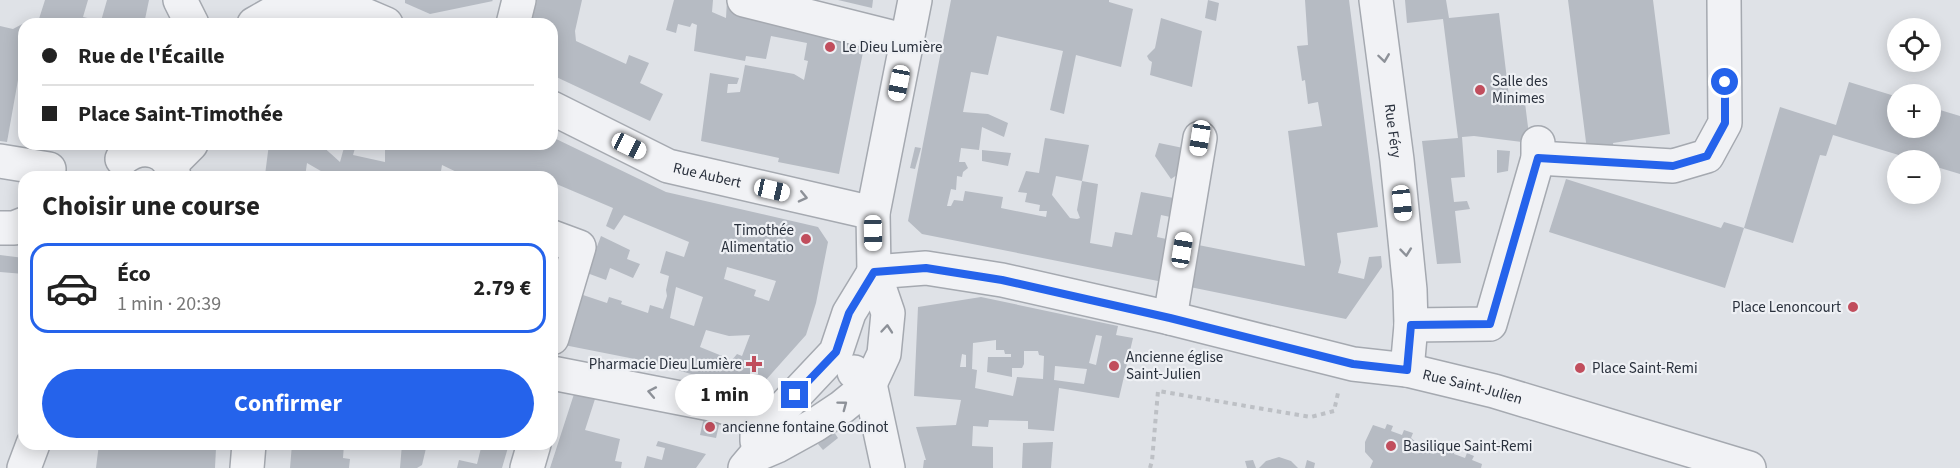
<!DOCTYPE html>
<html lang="fr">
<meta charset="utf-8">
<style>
:root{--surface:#fff;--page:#f6f6f6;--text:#222;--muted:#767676;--line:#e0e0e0;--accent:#2563eb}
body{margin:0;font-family:"Source Sans 3",sans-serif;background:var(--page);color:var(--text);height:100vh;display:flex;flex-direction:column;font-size:22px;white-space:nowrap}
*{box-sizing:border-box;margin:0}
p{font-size:20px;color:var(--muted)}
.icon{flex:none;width:33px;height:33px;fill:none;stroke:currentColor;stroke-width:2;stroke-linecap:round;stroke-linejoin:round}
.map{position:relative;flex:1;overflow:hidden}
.drawer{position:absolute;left:18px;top:171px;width:540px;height:279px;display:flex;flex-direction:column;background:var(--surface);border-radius:18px;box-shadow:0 3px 15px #0003}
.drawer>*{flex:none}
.banner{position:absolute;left:18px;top:18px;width:540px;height:132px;border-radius:18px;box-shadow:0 3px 15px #0003;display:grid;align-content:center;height:132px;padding:0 24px;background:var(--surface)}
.controls{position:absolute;left:1887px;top:18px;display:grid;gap:12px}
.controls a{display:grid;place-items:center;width:54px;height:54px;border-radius:50%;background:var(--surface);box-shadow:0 3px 15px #0003;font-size:30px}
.end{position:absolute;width:27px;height:27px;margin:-14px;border:8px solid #2563eb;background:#fff;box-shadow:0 0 0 3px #fff}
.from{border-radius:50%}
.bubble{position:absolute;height:42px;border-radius:21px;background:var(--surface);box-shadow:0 3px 15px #0003;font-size:20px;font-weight:700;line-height:42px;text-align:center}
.car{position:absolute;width:18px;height:36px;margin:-18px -9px;border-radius:8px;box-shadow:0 0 4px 2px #0007;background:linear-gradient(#fff 24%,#345 0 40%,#fff 0 76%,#345 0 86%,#fff 0)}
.banner b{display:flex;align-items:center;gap:21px;height:57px;font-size:22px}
.banner b+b{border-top:2px solid var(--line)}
.banner i{width:15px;height:15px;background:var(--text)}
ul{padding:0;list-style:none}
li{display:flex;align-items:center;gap:18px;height:90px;margin:0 12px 9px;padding:0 12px;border:3px solid var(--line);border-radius:18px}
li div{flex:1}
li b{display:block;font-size:22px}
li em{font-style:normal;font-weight:700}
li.on{border-color:var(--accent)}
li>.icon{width:54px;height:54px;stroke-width:1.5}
h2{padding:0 24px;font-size:27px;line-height:72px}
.primary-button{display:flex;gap:12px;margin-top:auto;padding:12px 24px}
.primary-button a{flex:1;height:69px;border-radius:36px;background:var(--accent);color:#fff;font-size:24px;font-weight:700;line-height:69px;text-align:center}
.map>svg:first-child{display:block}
.building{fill:#b6bbc3;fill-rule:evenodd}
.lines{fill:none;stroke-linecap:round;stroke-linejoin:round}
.minor-casing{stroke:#a5a9b0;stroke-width:36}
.path{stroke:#bdc0c5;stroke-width:4;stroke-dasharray:4.5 4.5;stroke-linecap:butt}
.minor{stroke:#f1f2f5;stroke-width:33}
.oneway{stroke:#8d9198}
.route{stroke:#2563eb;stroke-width:8}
.poi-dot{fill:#c14e5d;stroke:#eef0f4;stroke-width:2}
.labels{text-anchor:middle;stroke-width:4.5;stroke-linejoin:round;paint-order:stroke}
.poi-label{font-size:15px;fill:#29303c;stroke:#eef0f4;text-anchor:start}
.street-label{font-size:15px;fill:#29303c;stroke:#eef0f4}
</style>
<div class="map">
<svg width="1960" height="468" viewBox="0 0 1960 468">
<rect width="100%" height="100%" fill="#dfe2e7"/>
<g class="building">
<path d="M45 0H88L83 17 101 21 107 0H149L144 24H24V64L21 63 7 142 0 141V26L13 29 28 21 38 22Z"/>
<path d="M405 0H492L493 1 430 14 405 3Z"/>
<path d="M537 0H582L575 31 576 41 626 64 629 55 649 63 640 83 663 94 650 121 552 75V24H531Z"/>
<path d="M674 0H713L712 12 726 18 727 0 733 10 866 37 839 174 778 162 779 158 701 141 710 73 739 78 737 84H728L727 93 740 92 745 65 794 74 804 80 808 61 804 60 807 43 771 36 766 59 746 56 745 61 694 51 697 25 692 23 690 27 678 24 676 33 666 30Z"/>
<path d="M838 0H873L872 8Z"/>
<path d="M951 0H1109V2L1133 9 1121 67 1076 55 1064 114 1050 110 1063 51 997 36 988 75 971 72 963 112 988 114 1008 123 1004 137 982 127 979 150 961 148 959 162H965L968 168 963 172 962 177 957 176 956 190 951 189 947 206H951L954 200 963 201 965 191 1003 197 1001 208 1046 217 1047 211H1039L1040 205 1025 202 1027 193 1018 192 1026 171 1039 173 1045 138 1089 145 1082 181 1056 176 1052 195 1070 218 1077 219 1080 218 1077 210 1082 181 1098 184 1090 243 1112 247 1115 232 1132 235 1141 192 1179 199 1175 218 1161 215 1157 237 1171 240 1163 282 922 234 908 221Z"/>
<path d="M1208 0 1219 3 1216 21 1205 18Z"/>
<path d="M1305 0H1349L1378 227 1337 233 1341 262 1338 273 1364 279 1369 257 1381 256 1382 267 1346 319 1185 286 1193 244 1305 266 1288 131 1322 126 1318 102 1308 104 1305 80 1302 81 1297 46 1308 45Z"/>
<path d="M1405 0H1446L1449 18 1499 13 1510 105 1525 103 1530 143 1474 136 1462 137 1465 177 1451 178 1454 202 1467 201 1470 209 1455 211 1461 263 1437 264 1422 141 1458 138 1443 19 1407 23Z"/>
<path d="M1568 0H1653L1670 134 1613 143 1614 152 1587 150Z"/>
<path d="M1161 18 1202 31 1192 87 1150 75 1152 62 1149 60 1147 56 1155 48Z"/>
<path d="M1849 82 1898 97V128H1930V107L1960 116V174L1930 165V160H1915L1833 135 1826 156 1820 155 1793 243 1744 228 1780 107 1836 125Z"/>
<path d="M552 137 666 192 818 227 828 242 816 303 806 335 755 392 645 361 564 345 580 294 607 303 609 297 622 301 621 304 648 313 650 305 663 309 667 296 666 290 669 276 660 273 666 251 684 257 689 242 624 215 614 230 606 226 613 208 554 183 552 187V177H467L442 165 440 177H406L405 174 374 173 373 177H325L326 174 307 163 305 177 265 175 269 144H320L340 162 345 144H351L356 145 353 155 385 162V148L445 150 447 144H552ZM727 267 776 281 769 301 754 296 756 290 724 279ZM676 287 703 297 694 326 670 318ZM706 330 729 336 750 335 742 356 737 354 732 360 700 347Z"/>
<path d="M1159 143 1188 149 1184 170 1171 179 1155 156Z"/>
<path d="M915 147 921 148 915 169 910 168Z"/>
<path d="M982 150 1011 153 1008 166 982 161Z"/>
<path d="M1497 150 1510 151 1508 171 1497 173Z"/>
<path d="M1566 179 1721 228 1724 222 1744 228 1725 288 1549 232Z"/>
<path d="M601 236 630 250 627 259 640 264 633 278 610 268 606 280 587 273Z"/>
<path d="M0 255 24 258V274L0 272Z"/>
<path d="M552 261 561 264 552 288Z"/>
<path d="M981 297 1118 326 1116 335 1133 338 1119 398 1059 388 1054 431 1028 429V421L989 420 988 427 973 426 972 446 993 447V468H923L924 460H926L916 427 956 425 961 400 914 396 918 307ZM1096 335 1102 336 1096 365 1089 363ZM996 340V350H1004L1005 354H1011V357H988L987 372 1012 377V368H1022L1024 364V351H1038L1039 355 1044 356 1043 379 1017 377 1013 396 975 388 977 370 972 369 973 343ZM962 354 966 355V367H960ZM1055 366 1087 369 1084 384 1054 380Z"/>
<path d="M574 394 595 399 585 430 620 439 615 461 622 462 621 468H550Z"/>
<path d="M704 417 720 421 716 438 700 435Z"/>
<path d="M1387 424 1393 426 1391 431 1402 435 1404 430 1413 433 1411 438 1418 444 1417 448 1434 454 1436 450 1438 449 1445 451 1447 446 1455 448 1454 454 1465 458 1467 453 1474 456 1472 460 1482 464 1481 468H1370L1373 461 1365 452V442L1373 425 1385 429Z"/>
<path d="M834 432 838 438 823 450 818 444Z"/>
<path d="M658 441 706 454 696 468H644L647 456 662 460 665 448 656 446Z"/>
<path d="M1053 442 1051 468H1022L1023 443Z"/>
<path d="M99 444H194L216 448 215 468H96Z"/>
<path d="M292 444H344L343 458 350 459 349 468H290Z"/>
<path d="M402 444H427L422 465 417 468H400Z"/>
<path d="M482 444H509L502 468H457L459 460 477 464Z"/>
<path d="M1279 457 1291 461 1298 468H1259L1266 461Z"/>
<path d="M1253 460 1256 468H1247L1245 461Z"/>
<path d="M1307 460 1315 463 1314 468H1305Z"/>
</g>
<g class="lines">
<defs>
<g id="minor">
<path d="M180 0 192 24"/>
<path d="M744 0 907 41"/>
<path id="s1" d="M1376 0 1397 160 1410 290 1411 325 1407 370"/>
<path d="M293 2 358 12 386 24"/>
<path d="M254 24 296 0"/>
<path d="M513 24 519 0"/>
<path id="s2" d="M552 108 668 166 873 213"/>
<path d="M1538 158 1673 166 1707 156 1725 123 1724 0"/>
<path d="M122 159C142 142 171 149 174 177"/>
<path d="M0 161 49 169"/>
<path d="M171 164 191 144"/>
<path d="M0 228H14L24 224"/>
<path d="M552 237 579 247 552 338"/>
<path id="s3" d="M874 272 926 268 1002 280 1170 318 1353 364 1407 370 1494 391 1749 468"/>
<path d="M1170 318 1200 138"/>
<path d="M1411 325 1490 324 1538 158V143"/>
<path d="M854 372 870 384 888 468"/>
<path d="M552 373 721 406 769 423"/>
<path d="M757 441V436L769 423 836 352 849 313 874 272"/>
<path d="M24 468 33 444"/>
<path d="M247 468 249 444"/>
<path d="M527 468 534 444"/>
<path d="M745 468 756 455 777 446 815 425 842 407 870 384 884 354 888 313 874 272 873 213 915 0"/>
</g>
</defs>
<use href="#minor" class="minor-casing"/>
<path class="path" d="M1150 468 1152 461 1158 391 1311 417 1334 411 1338 393"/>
<use href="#minor" class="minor"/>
</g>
<defs><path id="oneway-chevron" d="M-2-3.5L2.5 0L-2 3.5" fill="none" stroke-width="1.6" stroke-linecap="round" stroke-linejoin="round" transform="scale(1.5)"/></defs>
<g class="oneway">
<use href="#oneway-chevron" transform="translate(1384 58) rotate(82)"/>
<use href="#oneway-chevron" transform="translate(803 197) rotate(13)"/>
<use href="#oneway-chevron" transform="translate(1406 252) rotate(84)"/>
<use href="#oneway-chevron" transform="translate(887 329) rotate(-85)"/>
<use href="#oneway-chevron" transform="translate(652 392) rotate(-169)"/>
<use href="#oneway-chevron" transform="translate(843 405) rotate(-37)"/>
</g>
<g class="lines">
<path class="route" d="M795 395 836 352 849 313 874 272 926 268 1002 280 1170 318 1353 364 1407 370 1411 325 1490 324 1538 158 1673 166 1707 156 1725 123V82"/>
</g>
<g class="poi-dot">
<circle cx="830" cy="47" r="6"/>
<circle cx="1480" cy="90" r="6"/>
<circle cx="806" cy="239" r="6"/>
<circle cx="1853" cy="307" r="6"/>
<path d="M751 355h6v6h6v6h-6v6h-6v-6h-6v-6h6z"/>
<circle cx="1114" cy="366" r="6"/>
<circle cx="1580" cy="368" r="6"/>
<circle cx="710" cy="427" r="6"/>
<circle cx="1391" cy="446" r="6"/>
</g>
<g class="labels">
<g class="poi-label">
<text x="842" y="52">Le Dieu Lumière</text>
<text x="1492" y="86">Salle des<tspan x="1492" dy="17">Minimes</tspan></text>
<text x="794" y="235" text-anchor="end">Timothée<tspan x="794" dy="17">Alimentatio</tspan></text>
<text x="1841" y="312" text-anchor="end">Place Lenoncourt</text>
<text x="1126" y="362">Ancienne église<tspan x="1126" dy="17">Saint-Julien</tspan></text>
<text x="742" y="369" text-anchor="end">Pharmacie Dieu Lumière</text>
<text x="1592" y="373">Place Saint-Remi</text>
<text x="722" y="432">ancienne fontaine Godinot</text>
<text x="1403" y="451">Basilique Saint-Remi</text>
</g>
<g class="street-label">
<text dy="5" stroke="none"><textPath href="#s1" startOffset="132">Rue Féry</textPath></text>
<text dy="5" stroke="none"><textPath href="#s2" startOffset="170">Rue Aubert</textPath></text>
<text dy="5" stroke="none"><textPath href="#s3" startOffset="612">Rue Saint-Julien</textPath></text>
</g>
</g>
</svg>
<div class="controls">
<a><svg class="icon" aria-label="locate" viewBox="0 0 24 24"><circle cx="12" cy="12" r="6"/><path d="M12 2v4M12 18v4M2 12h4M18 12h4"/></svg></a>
<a>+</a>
<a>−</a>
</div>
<i class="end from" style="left:1725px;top:82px"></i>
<i class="end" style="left:795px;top:395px"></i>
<div class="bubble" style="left:675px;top:374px;width:99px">1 min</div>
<i class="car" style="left:899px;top:83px;rotate:191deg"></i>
<i class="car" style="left:1200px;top:138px;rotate:189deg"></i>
<i class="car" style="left:629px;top:146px;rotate:116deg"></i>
<i class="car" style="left:772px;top:190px;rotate:103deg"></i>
<i class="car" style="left:1402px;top:203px;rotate:174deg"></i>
<i class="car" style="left:873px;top:233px;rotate:179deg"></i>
<i class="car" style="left:1182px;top:250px;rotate:9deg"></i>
<div class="banner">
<b><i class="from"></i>Rue de l'Écaille</b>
<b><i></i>Place Saint-Timothée</b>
</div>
<section class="drawer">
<h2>Choisir une course</h2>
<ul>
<li class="on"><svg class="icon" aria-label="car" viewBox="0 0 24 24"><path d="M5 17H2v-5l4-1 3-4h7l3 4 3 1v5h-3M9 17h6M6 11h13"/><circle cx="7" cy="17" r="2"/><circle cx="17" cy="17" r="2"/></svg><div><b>Éco</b><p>1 min · 20:39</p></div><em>2.79 €</em></li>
</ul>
<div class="primary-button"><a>Confirmer</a></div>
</section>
</div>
